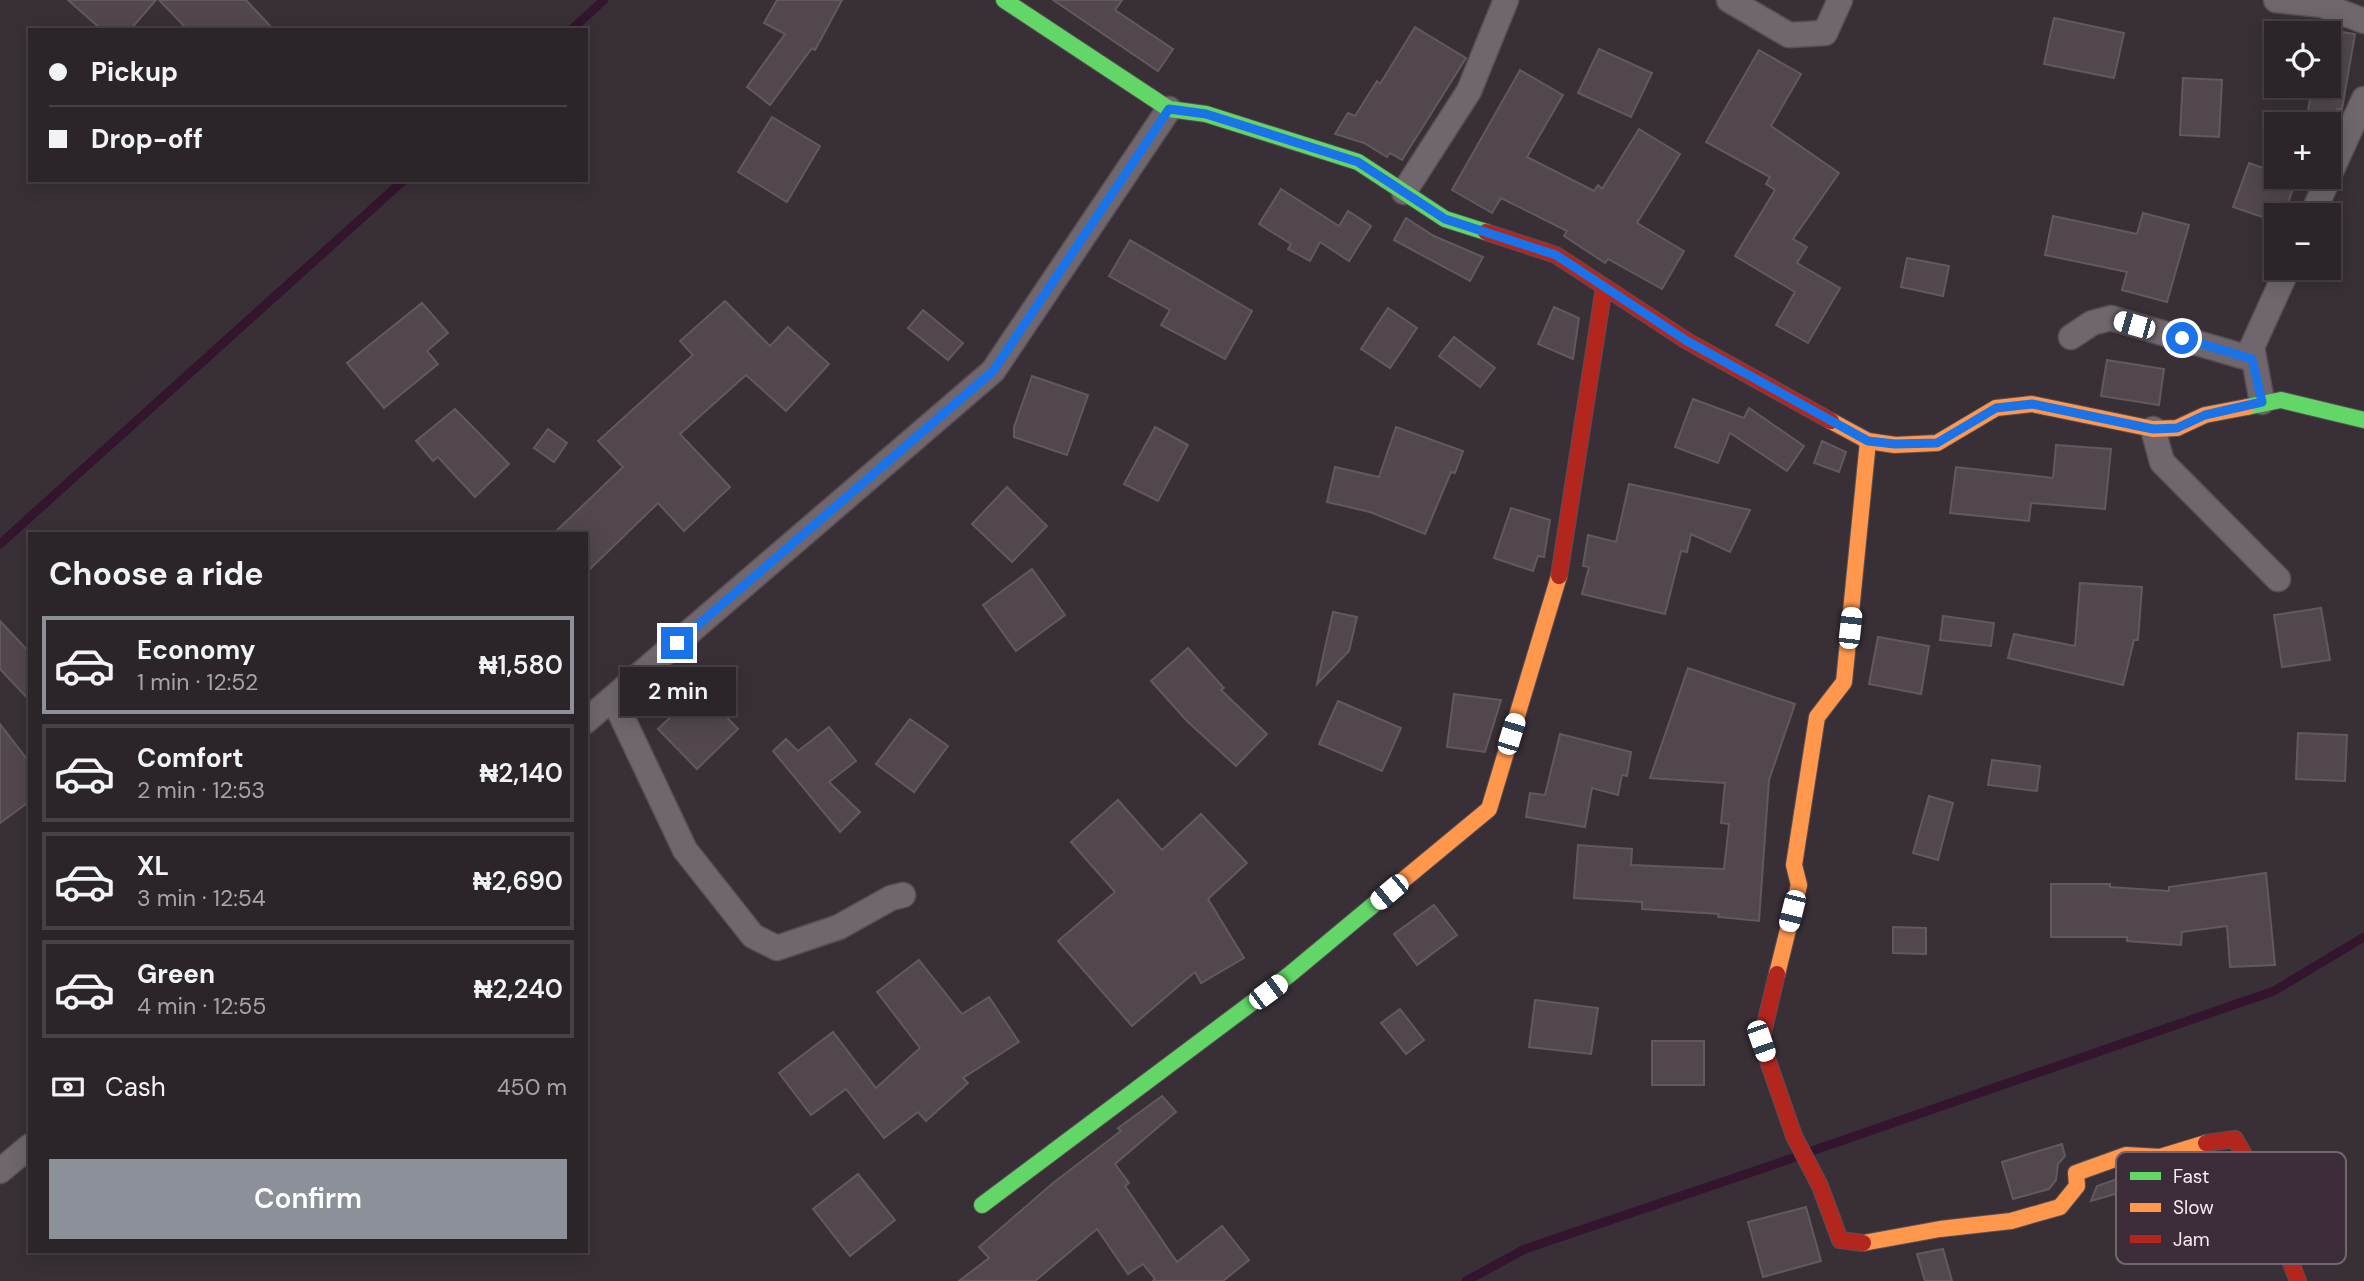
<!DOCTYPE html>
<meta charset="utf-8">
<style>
:root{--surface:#2b2429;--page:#332c31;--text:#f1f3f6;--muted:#a6a4a8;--line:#474146;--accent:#8c9099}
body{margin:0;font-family:"DM Sans",sans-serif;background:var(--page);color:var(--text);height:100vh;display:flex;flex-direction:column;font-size:26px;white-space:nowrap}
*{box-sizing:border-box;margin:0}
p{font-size:23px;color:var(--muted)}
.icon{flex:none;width:38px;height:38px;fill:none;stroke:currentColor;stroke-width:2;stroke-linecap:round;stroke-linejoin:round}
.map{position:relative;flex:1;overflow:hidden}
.sheet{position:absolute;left:28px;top:532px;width:560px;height:721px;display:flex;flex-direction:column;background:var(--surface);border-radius:0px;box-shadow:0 4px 18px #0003,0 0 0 2px var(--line)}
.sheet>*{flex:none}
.hud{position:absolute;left:28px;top:28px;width:560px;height:154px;border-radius:0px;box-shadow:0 4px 18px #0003,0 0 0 2px var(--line);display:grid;align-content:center;height:154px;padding:0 21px;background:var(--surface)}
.controls{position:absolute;left:2264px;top:21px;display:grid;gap:14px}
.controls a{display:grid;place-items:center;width:77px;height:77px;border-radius:0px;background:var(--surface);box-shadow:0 4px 18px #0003,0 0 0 2px var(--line);font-size:35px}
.end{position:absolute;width:32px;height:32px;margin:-16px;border:9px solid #1a73e8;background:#fff;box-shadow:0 0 0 4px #fff}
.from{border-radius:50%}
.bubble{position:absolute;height:49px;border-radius:0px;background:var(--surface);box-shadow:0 4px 18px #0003,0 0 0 2px var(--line);font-size:23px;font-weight:600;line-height:49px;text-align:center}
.car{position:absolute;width:21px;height:42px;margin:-21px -10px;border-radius:9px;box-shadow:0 0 5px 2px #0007;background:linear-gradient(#fff 24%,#345 0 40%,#fff 0 76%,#345 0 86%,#fff 0)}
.hud b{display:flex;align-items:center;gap:24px;height:66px;font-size:26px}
.hud b+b{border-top:2px solid var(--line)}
.hud i{width:18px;height:18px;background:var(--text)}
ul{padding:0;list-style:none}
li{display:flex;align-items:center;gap:21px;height:98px;margin:0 14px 10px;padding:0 7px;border:4px solid var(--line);border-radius:0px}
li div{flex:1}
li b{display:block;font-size:26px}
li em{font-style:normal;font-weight:600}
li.on{border-color:var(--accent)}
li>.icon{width:63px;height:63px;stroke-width:1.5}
h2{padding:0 21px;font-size:32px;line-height:84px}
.pay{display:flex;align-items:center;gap:18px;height:77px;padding:0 21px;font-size:26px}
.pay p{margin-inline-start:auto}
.button{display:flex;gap:14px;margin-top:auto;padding:14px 21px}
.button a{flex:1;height:80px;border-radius:0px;background:var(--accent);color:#fff;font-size:28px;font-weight:600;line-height:80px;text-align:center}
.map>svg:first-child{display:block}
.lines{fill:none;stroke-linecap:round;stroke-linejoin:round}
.stream{stroke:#33152e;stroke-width:9}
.building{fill:#52474f;stroke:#61595f;stroke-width:2}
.street-casing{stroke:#584f55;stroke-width:27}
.fast-casing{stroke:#584f55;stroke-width:18}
.slow-casing{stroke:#584f55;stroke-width:18}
.jam-casing{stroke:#584f55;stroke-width:18}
.street{stroke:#6f676d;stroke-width:24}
.fast{stroke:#63d668;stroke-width:16}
.slow{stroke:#ff974d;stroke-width:16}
.jam{stroke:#b3261e;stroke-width:16}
.route{stroke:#1a73e8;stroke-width:9}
.key{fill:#3d2c39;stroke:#746571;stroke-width:2}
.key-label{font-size:19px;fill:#f6eaf3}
</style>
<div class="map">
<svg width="2364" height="1281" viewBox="0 0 2364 1281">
<rect width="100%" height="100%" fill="#393037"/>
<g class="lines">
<g class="stream">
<path d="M571 30 604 0"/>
<path d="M0 544 404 180"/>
<path d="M1809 1152 2274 991 2364 937"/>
<path d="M1466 1281 1525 1249 1796 1157"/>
</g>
</g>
<g class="building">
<path d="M68 0H156L130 30H102Z"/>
<path d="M159 0H246L274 30H188Z"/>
<path d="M777 0H842L815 50 812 48 770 105 747 87 785 34 764 23Z"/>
<path d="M1053 0H1122L1115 10 1173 49 1158 71Z"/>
<path d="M2054 18 2124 33 2114 78 2044 64Z"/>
<path d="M1415 27 1466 58 1402 160 1390 153 1387 157 1364 143 1335 134 1348 113 1355 116 1377 81 1380 84Z"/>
<path d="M2329 30 2355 34 2342 109H2337L2334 124H2306L2311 92 2329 95Z"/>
<path d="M1599 49 1652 73 1631 117 1578 93Z"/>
<path d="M1759 50 1801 74 1771 126 1839 173 1793 239 1807 247 1797 263 1840 288 1808 343 1776 325 1795 292 1735 256 1775 190 1766 184 1770 177 1706 142Z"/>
<path d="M1520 70 1563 95 1527 157 1594 191 1598 185 1602 189 1639 129 1680 154 1637 223 1684 251 1662 289 1608 259 1605 263 1564 236 1567 231 1501 198 1492 213 1452 190Z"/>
<path d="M2183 78 2222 80 2219 137 2180 135Z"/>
<path d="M772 117 820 146 787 202 738 172Z"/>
<path d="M2249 163 2277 173V177L2296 180 2284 215H2277V222L2233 207Z"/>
<path d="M1281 189 1339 226 1348 211 1371 226 1349 261 1320 242 1310 261 1288 249 1291 244 1259 224Z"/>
<path d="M2143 213 2189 225 2167 302 2122 290 2127 272 2045 255 2053 216 2137 234Z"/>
<path d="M1406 218 1434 236 1483 257 1470 281 1394 240Z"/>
<path d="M1130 240 1252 311 1225 359 1161 325 1170 310 1109 276Z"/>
<path d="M1907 258 1949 266 1943 296 1901 287Z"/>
<path d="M725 301 770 346 788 327 829 364 786 411 746 375 680 434 730 487 684 531 658 503 586 573V534H553L623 467 598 441 693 355 680 341Z"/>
<path d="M422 303 448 333 427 351 438 364 384 408 347 363Z"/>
<path d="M1554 307 1579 318 1573 359 1538 344Z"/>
<path d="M1388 308 1417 328 1390 368 1361 349Z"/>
<path d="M923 310 963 343 948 360 908 328Z"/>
<path d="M1454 337 1495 368 1480 387 1439 356Z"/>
<path d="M2107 360 2164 369 2159 405 2101 396Z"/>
<path d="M1032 376 1088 395 1067 455 1014 437V427Z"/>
<path d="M1693 399 1744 418 1749 408 1804 446 1787 471 1730 433 1718 463 1675 447Z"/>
<path d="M455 409 509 464 475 497 438 457 433 461 416 441Z"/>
<path d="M1155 427 1188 445 1158 501 1124 484Z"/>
<path d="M1396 427 1463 451 1455 473 1451 472 1425 534 1370 512 1327 502 1335 467 1379 477Z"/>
<path d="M548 429 567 443 554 462 534 448Z"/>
<path d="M1822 441 1846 452 1839 472 1814 463Z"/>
<path d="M2056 445 2111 449 2105 509 2031 503 2029 521 1950 513 1956 467 2053 478Z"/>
<path d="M1629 484 1750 510 1730 552 1691 534 1687 552 1681 551 1665 614 1582 594 1589 567 1583 566 1588 535 1616 542Z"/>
<path d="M1007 487 1047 526 1012 562 972 524Z"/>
<path d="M1511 508 1550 520 1544 557 1538 556 1533 571 1494 558Z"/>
<path d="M1032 569 1065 615 1016 651 983 605Z"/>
<path d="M2080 583 2142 587 2138 640H2134L2123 685 2008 658 2014 634 2075 646Z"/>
<path d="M2321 608 2330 660 2282 667 2274 615Z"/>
<path d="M1333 612 1357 617 1349 651 1317 684Z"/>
<path d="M1943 616 1994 623 1991 646 1940 640Z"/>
<path d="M0 621 30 653V701L0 669Z"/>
<path d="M1878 637 1929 646 1921 694 1869 684Z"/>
<path d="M1188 648 1224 688 1221 690 1267 734 1236 766 1187 721 1151 681Z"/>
<path d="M1688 668 1795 704 1769 780 1759 921 1718 917 1719 914 1642 909V902L1574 898 1578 845 1632 849 1631 865 1724 869 1729 824 1721 823 1725 783 1650 778Z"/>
<path d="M700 689 738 729 697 769 658 729Z"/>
<path d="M1454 694 1501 700 1485 752 1447 747Z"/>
<path d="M1338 701 1401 728 1382 771 1319 744Z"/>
<path d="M910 719 948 746 914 792 876 764Z"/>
<path d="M0 724 30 763V801L0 823Z"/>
<path d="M829 727 856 761 829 782 860 812 840 832 773 751 786 739 798 751Z"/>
<path d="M2298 733 2347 735 2345 781 2296 779Z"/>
<path d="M1560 734 1631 752 1627 776 1622 775 1618 795 1592 788 1585 827 1526 817 1530 793 1545 795Z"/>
<path d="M1992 760 2040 766 2037 791 1988 785Z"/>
<path d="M1929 796 1953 803 1938 860 1913 853Z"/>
<path d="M1118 800 1162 850 1201 814 1247 863 1208 899 1244 958 1201 983 1195 972 1132 1026 1058 941 1115 892 1071 842Z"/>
<path d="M2266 873 2275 965 2230 967 2227 926 2182 932 2181 945 2127 941V937H2051V884H2110V887L2169 891V887Z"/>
<path d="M1434 905 1457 935 1417 965 1394 934Z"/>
<path d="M1893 927 1926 928V954L1893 953Z"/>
<path d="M919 960 962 1014 989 997 1019 1042 963 1078 968 1083 926 1121 918 1112 884 1138 846 1089 811 1115 779 1073 833 1032 876 1088 920 1048 877 992Z"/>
<path d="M1535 1000 1598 1008 1591 1054 1529 1047Z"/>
<path d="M1400 1009 1424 1040 1406 1054 1381 1023Z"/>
<rect x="1652" y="1041" width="52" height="44"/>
<path d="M1162 1096 1176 1112 1115 1164 1129 1183 1125 1186 1177 1262 1222 1226 1249 1260 1223 1281H1153L1155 1279 1143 1264 1128 1274 1097 1229 1035 1281H959L989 1258 979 1247 1053 1183 1121 1131 1118 1128Z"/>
<path d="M2062 1144 2065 1156 2058 1164 2056 1180 2049 1189 2013 1199 2002 1162Z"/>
<path d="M858 1174 895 1220 850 1256 813 1209Z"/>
<path d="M2129 1175 2140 1176 2143 1186 2091 1201 2097 1186Z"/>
<path d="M1806 1207 1821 1261 1763 1277 1748 1222Z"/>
<path d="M1943 1249 1952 1281H1925L1917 1254Z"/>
</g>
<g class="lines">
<defs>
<g id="street">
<path d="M1729 0 1789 35 1825 33 1840 0"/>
<path d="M2276 0 2322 5 2364 21"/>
<path d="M2329 176 2364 99"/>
<path d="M1404 192 1469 91 1506 0"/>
<path d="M2312 215 2329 177"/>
<path d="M2071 337 2092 323 2111 318 2252 359"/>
<path d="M2262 402 2252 347 2288 268"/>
<path d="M2153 429 2162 462 2278 579"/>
<path d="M613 698 685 850 753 936 777 948 839 927 891 898 903 895"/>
<path d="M586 721 993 371 1169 109"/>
<path d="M0 1171 30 1146"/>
</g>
<g id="fast">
<path d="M1004 0 1169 109 1206 114 1358 162 1445 219 1486 232"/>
<path d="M2247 407 2281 400 2364 420"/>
<path d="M982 1205 1289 975 1396 886"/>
</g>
<g id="slow">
<path d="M1831 421 1868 441 1895 445 1937 443 1996 408 2032 404 2153 429 2177 428 2205 415 2247 407"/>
<path d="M1396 886 1489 809 1559 576"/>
<path d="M1777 974 1799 885 1794 865 1817 717 1844 682 1868 441"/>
<path d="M1863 1243 1940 1229 2011 1221 2060 1207 2077 1186 2076 1173 2126 1155 2160 1157 2206 1143"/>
</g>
<g id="jam">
<path d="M1486 232 1556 255 1687 341 1831 421"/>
<path d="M1559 576 1604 287"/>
<path d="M1777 974 1761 1041 1794 1136 1820 1186 1840 1240 1863 1243"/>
<path d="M2206 1143 2235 1139 2259 1181 2298 1281"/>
</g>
</defs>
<use href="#street" class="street-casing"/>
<use href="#fast" class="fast-casing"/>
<use href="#slow" class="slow-casing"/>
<use href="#jam" class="jam-casing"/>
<use href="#street" class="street"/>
<use href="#fast" class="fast"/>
<use href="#slow" class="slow"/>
<use href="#jam" class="jam"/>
</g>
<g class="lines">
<path class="route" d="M677 643 993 371 1169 109 1206 114 1358 162 1445 219 1556 255 1687 341 1868 441 1895 444 1937 443 1996 408 2032 404 2153 429 2177 428 2205 415 2262 402 2252 359 2182 338"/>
</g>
<rect x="2116" y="1152" width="230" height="112" rx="10" class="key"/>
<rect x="2130" y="1172" width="31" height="8" fill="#63d668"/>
<rect x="2130" y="1203" width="31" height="9" fill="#ff974d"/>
<rect x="2130" y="1235" width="31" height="8" fill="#b3261e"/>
<g class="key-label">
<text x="2173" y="1183">Fast</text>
<text x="2173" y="1214">Slow</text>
<text x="2173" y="1246">Jam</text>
</g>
</svg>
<div class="controls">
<a><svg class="icon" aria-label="locate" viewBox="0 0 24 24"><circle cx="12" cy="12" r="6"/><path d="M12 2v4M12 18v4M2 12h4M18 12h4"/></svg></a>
<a>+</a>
<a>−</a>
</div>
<i class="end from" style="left:2182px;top:338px"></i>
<i class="end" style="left:677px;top:643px"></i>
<div class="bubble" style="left:620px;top:667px;width:116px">2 min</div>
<i class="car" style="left:2134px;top:325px;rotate:286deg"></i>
<i class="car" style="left:1850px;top:628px;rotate:6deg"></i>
<i class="car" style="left:1511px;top:734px;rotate:17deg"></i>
<i class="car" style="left:1389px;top:892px;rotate:230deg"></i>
<i class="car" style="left:1792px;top:911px;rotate:194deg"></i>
<i class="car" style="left:1268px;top:992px;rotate:53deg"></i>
<i class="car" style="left:1761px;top:1041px;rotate:161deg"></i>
<div class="hud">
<b><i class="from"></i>Pickup</b>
<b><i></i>Drop-off</b>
</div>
<section class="sheet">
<h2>Choose a ride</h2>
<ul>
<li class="on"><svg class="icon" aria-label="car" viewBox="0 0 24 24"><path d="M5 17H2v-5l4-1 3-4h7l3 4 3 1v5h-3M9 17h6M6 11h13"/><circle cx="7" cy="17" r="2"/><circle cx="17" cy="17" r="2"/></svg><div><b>Economy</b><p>1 min · 12:52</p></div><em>₦1,580</em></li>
<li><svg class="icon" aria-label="car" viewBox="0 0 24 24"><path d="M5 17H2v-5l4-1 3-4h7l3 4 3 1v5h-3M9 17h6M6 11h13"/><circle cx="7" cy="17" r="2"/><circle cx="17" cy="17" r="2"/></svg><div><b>Comfort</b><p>2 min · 12:53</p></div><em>₦2,140</em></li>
<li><svg class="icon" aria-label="car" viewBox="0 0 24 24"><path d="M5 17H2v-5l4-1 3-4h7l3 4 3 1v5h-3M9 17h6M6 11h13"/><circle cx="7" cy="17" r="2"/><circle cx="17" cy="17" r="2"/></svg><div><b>XL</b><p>3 min · 12:54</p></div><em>₦2,690</em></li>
<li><svg class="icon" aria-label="car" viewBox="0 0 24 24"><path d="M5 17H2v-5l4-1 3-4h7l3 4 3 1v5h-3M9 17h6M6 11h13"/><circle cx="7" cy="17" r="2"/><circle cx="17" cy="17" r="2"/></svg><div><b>Green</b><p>4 min · 12:55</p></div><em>₦2,240</em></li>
</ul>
<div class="pay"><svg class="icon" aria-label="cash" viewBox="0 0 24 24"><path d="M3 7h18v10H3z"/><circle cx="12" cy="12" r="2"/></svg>Cash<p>450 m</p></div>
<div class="button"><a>Confirm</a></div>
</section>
</div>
